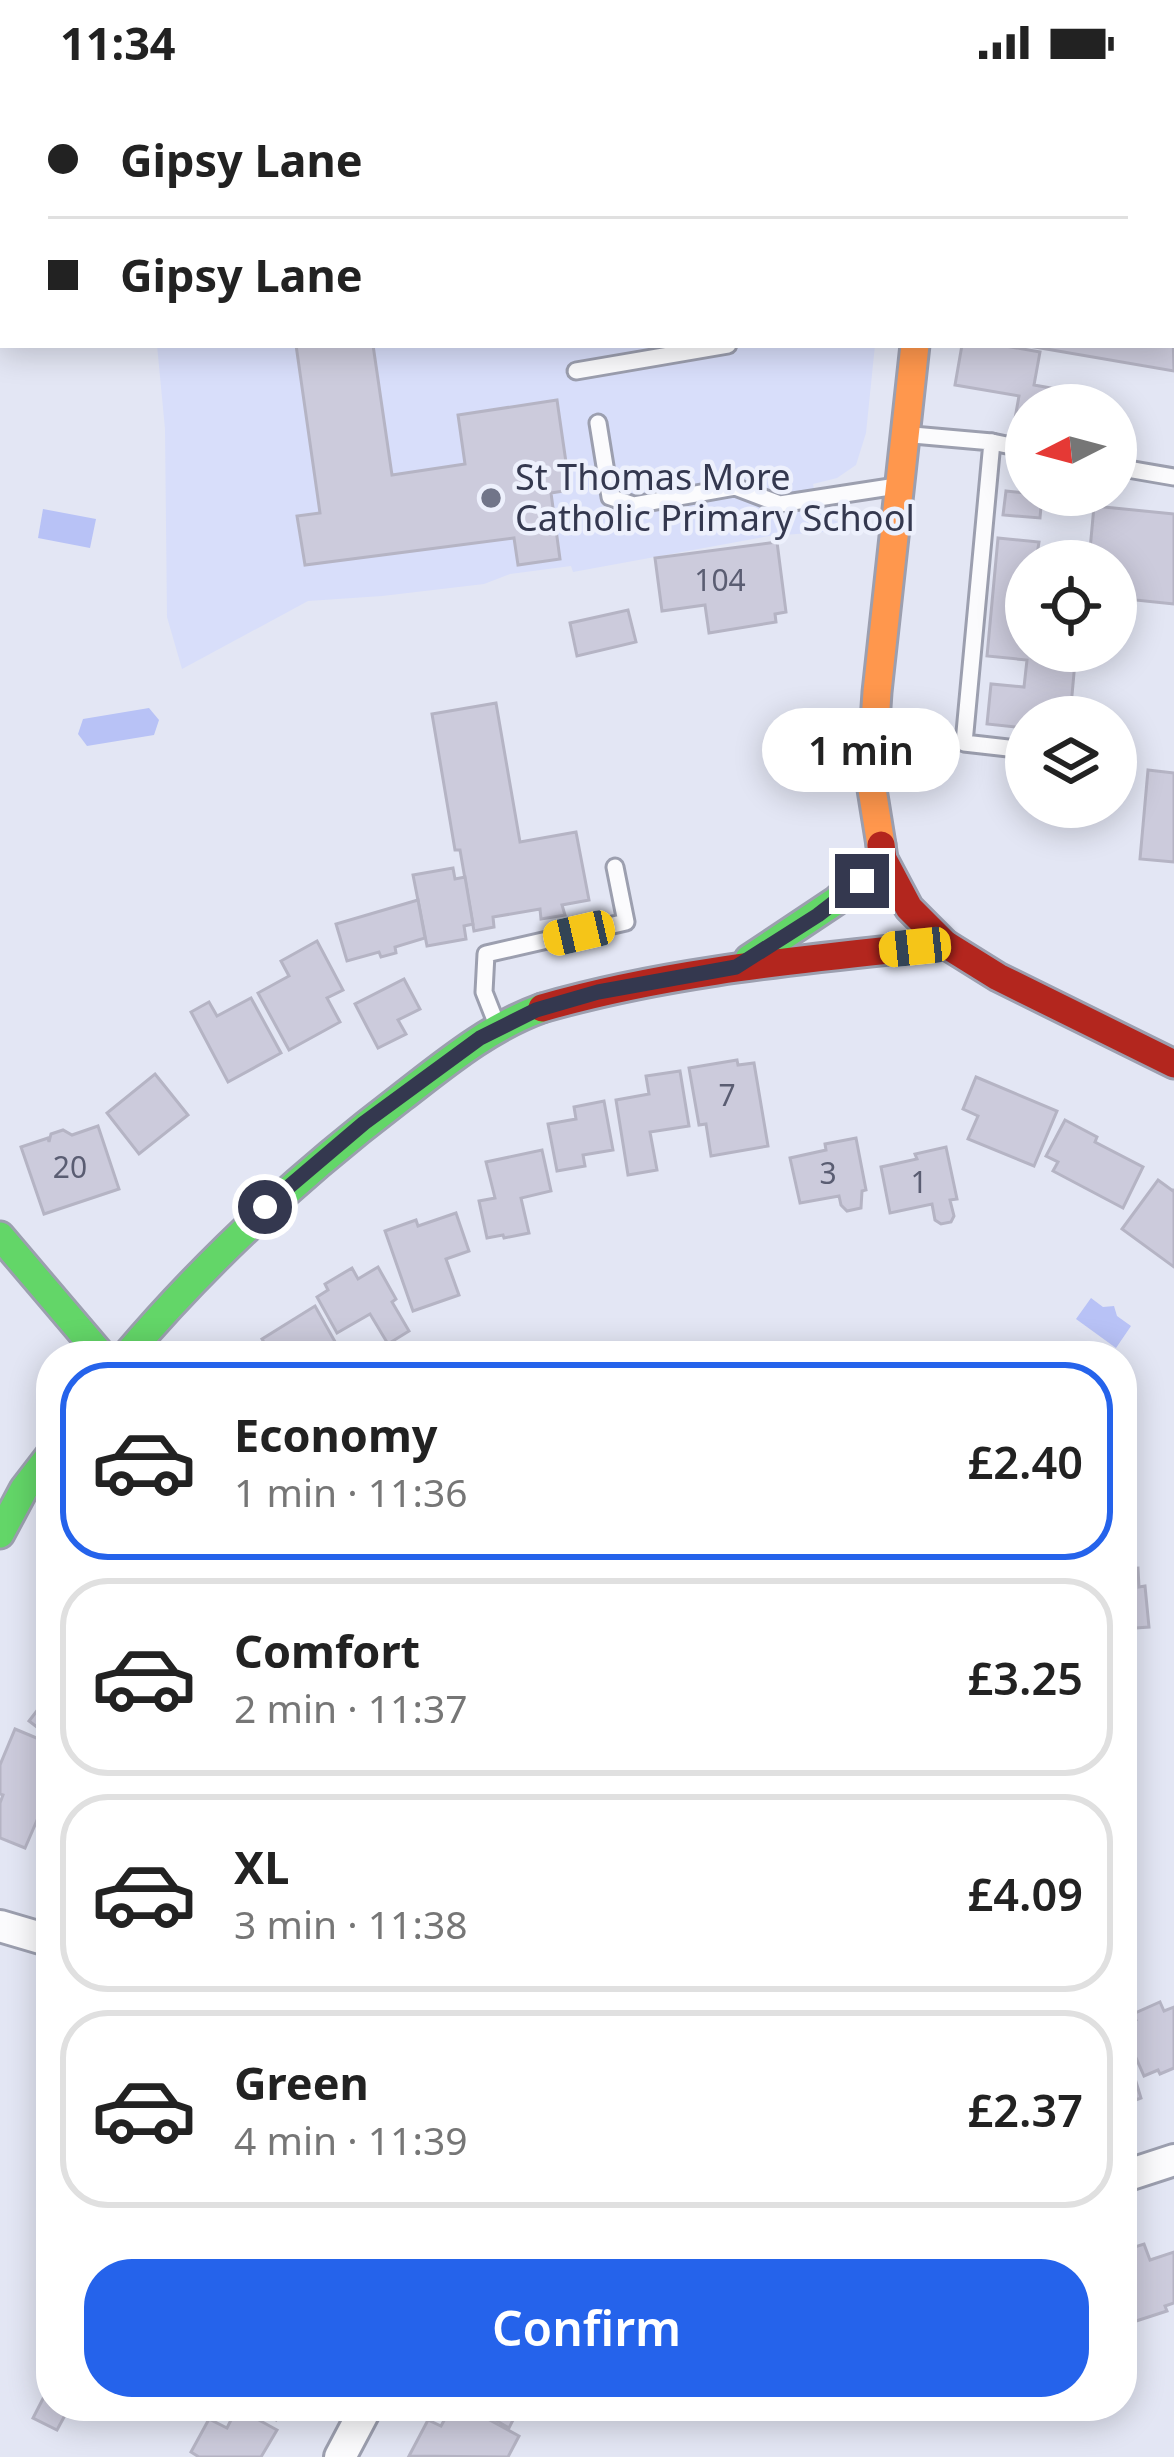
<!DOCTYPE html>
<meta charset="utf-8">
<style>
:root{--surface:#fff;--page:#f6f6f6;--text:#222;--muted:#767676;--line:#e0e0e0;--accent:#2563eb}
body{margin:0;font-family:"Noto Sans",sans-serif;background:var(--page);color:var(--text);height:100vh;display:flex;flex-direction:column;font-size:45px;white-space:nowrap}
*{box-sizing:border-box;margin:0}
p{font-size:39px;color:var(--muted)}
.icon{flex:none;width:66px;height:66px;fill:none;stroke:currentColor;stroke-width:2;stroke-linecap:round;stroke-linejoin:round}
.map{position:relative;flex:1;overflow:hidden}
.details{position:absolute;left:36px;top:1257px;width:1101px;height:1080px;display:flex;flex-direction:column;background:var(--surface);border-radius:48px;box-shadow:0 6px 30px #0003}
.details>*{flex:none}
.top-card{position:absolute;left:0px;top:0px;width:1176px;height:264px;box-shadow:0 6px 30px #0003;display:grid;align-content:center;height:264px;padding:0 48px;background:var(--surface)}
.needle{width:78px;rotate:264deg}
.controls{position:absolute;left:1005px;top:300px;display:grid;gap:24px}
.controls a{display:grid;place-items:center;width:132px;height:132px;border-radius:50%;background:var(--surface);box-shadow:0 6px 30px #0003;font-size:60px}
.end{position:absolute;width:54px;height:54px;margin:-27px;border:15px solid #34384f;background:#fff;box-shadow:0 0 0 6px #fff}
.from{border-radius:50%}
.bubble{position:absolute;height:84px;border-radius:42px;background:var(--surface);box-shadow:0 6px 30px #0003;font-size:39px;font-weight:600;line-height:84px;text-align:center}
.car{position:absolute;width:36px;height:72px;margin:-36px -18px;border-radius:15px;box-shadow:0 0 9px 3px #0007;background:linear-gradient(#f5c518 24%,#345 0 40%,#f5c518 0 76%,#345 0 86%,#f5c518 0)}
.top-card b{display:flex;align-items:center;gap:42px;height:114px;font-size:45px}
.top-card b+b{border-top:3px solid var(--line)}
.top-card i{width:30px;height:30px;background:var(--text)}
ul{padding:21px 0 0;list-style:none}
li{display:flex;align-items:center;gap:36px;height:198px;margin:0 24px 18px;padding:0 24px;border:6px solid var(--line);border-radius:48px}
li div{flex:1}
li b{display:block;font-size:45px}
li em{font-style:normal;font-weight:600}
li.selected{border-color:var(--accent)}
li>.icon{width:108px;height:108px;stroke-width:1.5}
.action{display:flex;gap:24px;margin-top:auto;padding:24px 48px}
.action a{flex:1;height:138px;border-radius:48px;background:var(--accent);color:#fff;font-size:48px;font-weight:600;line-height:138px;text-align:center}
.status{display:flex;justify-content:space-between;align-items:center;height:84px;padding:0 60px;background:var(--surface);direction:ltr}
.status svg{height:33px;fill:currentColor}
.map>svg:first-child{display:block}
.built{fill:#d8defa}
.water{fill:#b8c2f6}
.building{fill:#cccbdc;stroke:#b5b4c4;stroke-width:3}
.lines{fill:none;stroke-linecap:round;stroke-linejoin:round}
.lane-casing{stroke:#9c9faf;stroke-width:21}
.street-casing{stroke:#9c9faf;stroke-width:36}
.fast-casing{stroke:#9c9faf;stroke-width:33}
.slow-casing{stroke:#9c9faf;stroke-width:33}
.jam-casing{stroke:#9c9faf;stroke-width:33}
.lane{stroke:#fbfbfd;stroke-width:15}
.street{stroke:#fbfbfd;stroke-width:30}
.fast{stroke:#63d668;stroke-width:27}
.slow{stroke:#ff974d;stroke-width:27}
.jam{stroke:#b3261e;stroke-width:27}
.route{stroke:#34384f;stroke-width:15}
.poi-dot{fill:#717589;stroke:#edf0fc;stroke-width:4.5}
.labels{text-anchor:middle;stroke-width:9;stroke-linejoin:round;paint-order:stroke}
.number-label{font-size:30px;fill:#5a5d72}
.poi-label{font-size:36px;fill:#34384f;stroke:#edf0fc;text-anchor:start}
</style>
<div class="status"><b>11:34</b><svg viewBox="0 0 49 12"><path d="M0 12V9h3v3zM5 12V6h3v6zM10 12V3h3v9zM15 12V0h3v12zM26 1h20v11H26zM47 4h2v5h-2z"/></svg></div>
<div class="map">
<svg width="1174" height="2373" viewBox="0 0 1174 2373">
<rect width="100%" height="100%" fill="#e3e6f4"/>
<g class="built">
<path d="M451 0H868V3H439Z"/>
<path d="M157 261H875L866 349 856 381 837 394 813 400 819 429 838 438V447L769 452 573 488 571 482 510 490 484 500 382 512 308 517 182 585 167 533 165 345Z"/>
</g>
<g class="water">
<path d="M43 425 96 435 90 464 38 454Z"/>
<path d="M149 624 159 636 154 651 87 662 78 650 83 635Z"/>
<path d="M1091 1214 1103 1223 1114 1222 1117 1232 1131 1242 1116 1264 1076 1235Z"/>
</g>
<g class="building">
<rect x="1008" y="0" width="81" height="3"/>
<path d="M1173 251 1174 287 1023 261H1173Z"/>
<path d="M296 261H373L392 391 465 380 458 331 557 316 570 406 551 409 560 475 518 481 514 454 305 481 297 432 320 429Z"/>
<path d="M962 261H1000L1040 268 1034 301 1079 309 1076 321H1026V342L1014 340 1019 312 955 301Z"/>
<path d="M1006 407 1042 411 1040 434 1003 431Z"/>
<path d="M1094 422 1174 430V520L1116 514V477H1089Z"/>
<path d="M998 454 1039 458 1036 477H1026V567H1076L1070 633H1026V644L987 640 991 600 1024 603 1027 576 987 572Z"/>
<path d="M777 458 786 528 775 530 776 538 709 549 705 521 662 527 655 474Z"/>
<path d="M628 526 636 558 577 572 570 539Z"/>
<path d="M496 619 520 758 576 748 589 816 562 821 565 831 541 835 540 825 493 833 494 843 474 847 460 766H455L432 630Z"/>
<path d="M1148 686 1174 689V778L1140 775Z"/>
<path d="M453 784 455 795 465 793 473 840 464 842 466 855 427 862 413 791Z"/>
<path d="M418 816 425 854 395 863 396 869 381 873 379 868 347 877 336 840Z"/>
<path d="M317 857 343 906 327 914 340 938 289 966 258 909 289 892 281 877Z"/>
<path d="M404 895 420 925 398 936 406 950 378 964 355 920Z"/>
<path d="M251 914 281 969 228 998 191 928 209 918 217 932Z"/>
<path d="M737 976 738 981 754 979 768 1062 711 1072 706 1040 699 1041 689 984Z"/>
<path d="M680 987 689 1042 650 1048 657 1086 628 1091 616 1016 649 1010 646 992Z"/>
<path d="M155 990 188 1031 139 1070 107 1029Z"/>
<path d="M976 993 1057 1027 1034 1082 968 1055 978 1032 963 1025Z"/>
<path d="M604 1017 613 1066 583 1071 585 1082 557 1087 548 1040 576 1035 574 1023Z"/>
<path d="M1065 1036 1097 1053 1095 1058 1143 1083 1123 1124 1053 1087 1058 1078 1046 1072Z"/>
<path d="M98 1042 119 1105 44 1130 21 1063 48 1054 49 1058 51 1050 63 1046 72 1051Z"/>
<path d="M856 1054 866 1106 862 1107 861 1124 847 1127 841 1121 839 1112 800 1119 790 1074 826 1066 825 1060Z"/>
<path d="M946 1063 957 1115 950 1116 954 1132 951 1138 941 1140 935 1136 932 1120 890 1129 881 1083 917 1075 915 1070Z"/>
<path d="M542 1066 551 1107 521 1114 529 1149 504 1154 503 1151 487 1154 479 1117 495 1114 486 1078Z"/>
<path d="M1158 1096 1173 1107 1174 1105V1183L1122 1145Z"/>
<path d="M456 1129 469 1167 446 1175 459 1211 413 1227 385 1147 416 1136 418 1142Z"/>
<path d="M378 1183 396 1215 392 1218 409 1247 388 1260 370 1230 337 1249 317 1213 328 1206 325 1200 352 1184 358 1195Z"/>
<path d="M315 1222 343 1272H272L262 1255Z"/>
<path d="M643 1265 645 1272H607L606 1271Z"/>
<path d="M1138 1484 1139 1503 1145 1502 1149 1543 1122 1545V1485Z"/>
<path d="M51 1594V1654L29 1637 43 1619 39 1616 49 1603 46 1601Z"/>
<path d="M15 1645 51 1660V1718L46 1729 41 1727 25 1764 0 1754V1719L3 1711 0 1710V1681Z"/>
<path d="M1160 1918 1164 1927 1174 1923V1984L1160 1990 1158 1986 1144 1992 1122 1942 1136 1936 1133 1930Z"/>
<path d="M1122 1952 1141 2014 1122 2021Z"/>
<path d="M1144 2160 1150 2176 1174 2168V2219L1165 2222 1167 2227 1133 2238 1122 2203V2187L1127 2186 1122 2167Z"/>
<path d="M51 2299V2322H70L57 2346 33 2334Z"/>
<path d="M251 2322H283L276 2336Z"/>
<path d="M452 2322H464L519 2352 508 2373 409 2372 428 2336 441 2342Z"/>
<path d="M471 2322H520L509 2344Z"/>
<path d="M237 2324 277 2346 261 2373H199L191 2368 209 2335 227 2344Z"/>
</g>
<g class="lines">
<defs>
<g id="lane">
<path d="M576 287 728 261"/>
<path d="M598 339 610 413 634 421 735 403 780 420 890 403"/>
<path d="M913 351 992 358 964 659 1017 665 1026 674"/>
<path d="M992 358 1026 365"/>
<path d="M1116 383 1174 393"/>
<path d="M497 941 484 908 486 870 626 838 615 783"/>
</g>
<g id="street">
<path d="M0 1842 51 1857"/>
<path d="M1122 2093 1174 2076"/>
<path d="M340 2373 367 2322"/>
</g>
<g id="fast">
<path d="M749 875 836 817 883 775"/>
<path d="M0 1152 102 1272"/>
<path d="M126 1272C208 1175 301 1090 402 1013 446 979 489 943 542 924"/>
<path d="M0 1450 24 1405 51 1370"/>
</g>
<path id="slow" d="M881 761 871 699 877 608 915 261"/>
<g id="jam">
<path d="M903 0V3"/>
<path d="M881 761 883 775 909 824 945 860 998 893 1174 980"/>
<path d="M542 924C673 886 809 875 945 860"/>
</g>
</defs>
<use href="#lane" class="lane-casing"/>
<use href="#street" class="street-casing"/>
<use href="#fast" class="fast-casing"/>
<use href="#slow" class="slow-casing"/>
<use href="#jam" class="jam-casing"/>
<use href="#lane" class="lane"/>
<use href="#street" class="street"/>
<use href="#fast" class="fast"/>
<use href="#slow" class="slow"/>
<use href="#jam" class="jam"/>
</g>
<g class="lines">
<path class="route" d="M265 1123 364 1039 480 954 536 926 598 908 736 883 818 831 862 797"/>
</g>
<circle class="poi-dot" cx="491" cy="414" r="12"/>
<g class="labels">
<g class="number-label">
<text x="720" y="507">104</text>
<text x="727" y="1022">7</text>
<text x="70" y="1094">20</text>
<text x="828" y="1100">3</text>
<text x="919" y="1109">1</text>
</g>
<g class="poi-label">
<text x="515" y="406">St Thomas More<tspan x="515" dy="41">Catholic Primary School</tspan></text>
</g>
</g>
</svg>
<div class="controls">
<a><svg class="needle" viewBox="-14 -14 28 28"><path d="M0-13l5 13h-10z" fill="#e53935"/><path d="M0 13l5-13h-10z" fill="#767676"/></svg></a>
<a><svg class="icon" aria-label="locate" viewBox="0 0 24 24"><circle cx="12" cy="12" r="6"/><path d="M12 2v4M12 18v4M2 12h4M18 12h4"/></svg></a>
<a><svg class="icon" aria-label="layers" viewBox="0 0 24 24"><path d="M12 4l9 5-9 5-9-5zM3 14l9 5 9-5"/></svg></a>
</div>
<i class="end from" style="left:265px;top:1123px"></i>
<i class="end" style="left:862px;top:797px"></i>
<div class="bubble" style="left:762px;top:624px;width:198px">1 min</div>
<i class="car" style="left:579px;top:849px;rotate:257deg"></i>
<i class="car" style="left:915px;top:863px;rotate:264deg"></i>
<div class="top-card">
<b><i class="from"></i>Gipsy Lane</b>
<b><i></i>Gipsy Lane</b>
</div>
<section class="details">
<ul>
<li class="selected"><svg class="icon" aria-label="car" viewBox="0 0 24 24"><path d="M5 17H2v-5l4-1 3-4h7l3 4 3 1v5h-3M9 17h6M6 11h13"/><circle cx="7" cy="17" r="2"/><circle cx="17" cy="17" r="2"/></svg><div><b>Economy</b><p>1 min · 11:36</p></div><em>£2.40</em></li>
<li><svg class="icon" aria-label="car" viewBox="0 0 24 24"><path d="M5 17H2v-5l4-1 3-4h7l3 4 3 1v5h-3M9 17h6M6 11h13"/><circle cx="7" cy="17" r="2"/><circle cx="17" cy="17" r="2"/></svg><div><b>Comfort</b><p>2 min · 11:37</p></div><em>£3.25</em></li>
<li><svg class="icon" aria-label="car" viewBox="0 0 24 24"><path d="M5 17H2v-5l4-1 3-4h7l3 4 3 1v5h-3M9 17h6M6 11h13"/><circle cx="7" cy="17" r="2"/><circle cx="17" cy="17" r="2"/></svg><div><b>XL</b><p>3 min · 11:38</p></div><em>£4.09</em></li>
<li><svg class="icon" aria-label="car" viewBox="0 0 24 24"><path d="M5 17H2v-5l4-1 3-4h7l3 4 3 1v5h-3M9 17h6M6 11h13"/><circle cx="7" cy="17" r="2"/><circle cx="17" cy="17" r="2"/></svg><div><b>Green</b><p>4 min · 11:39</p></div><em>£2.37</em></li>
</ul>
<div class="action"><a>Confirm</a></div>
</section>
</div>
